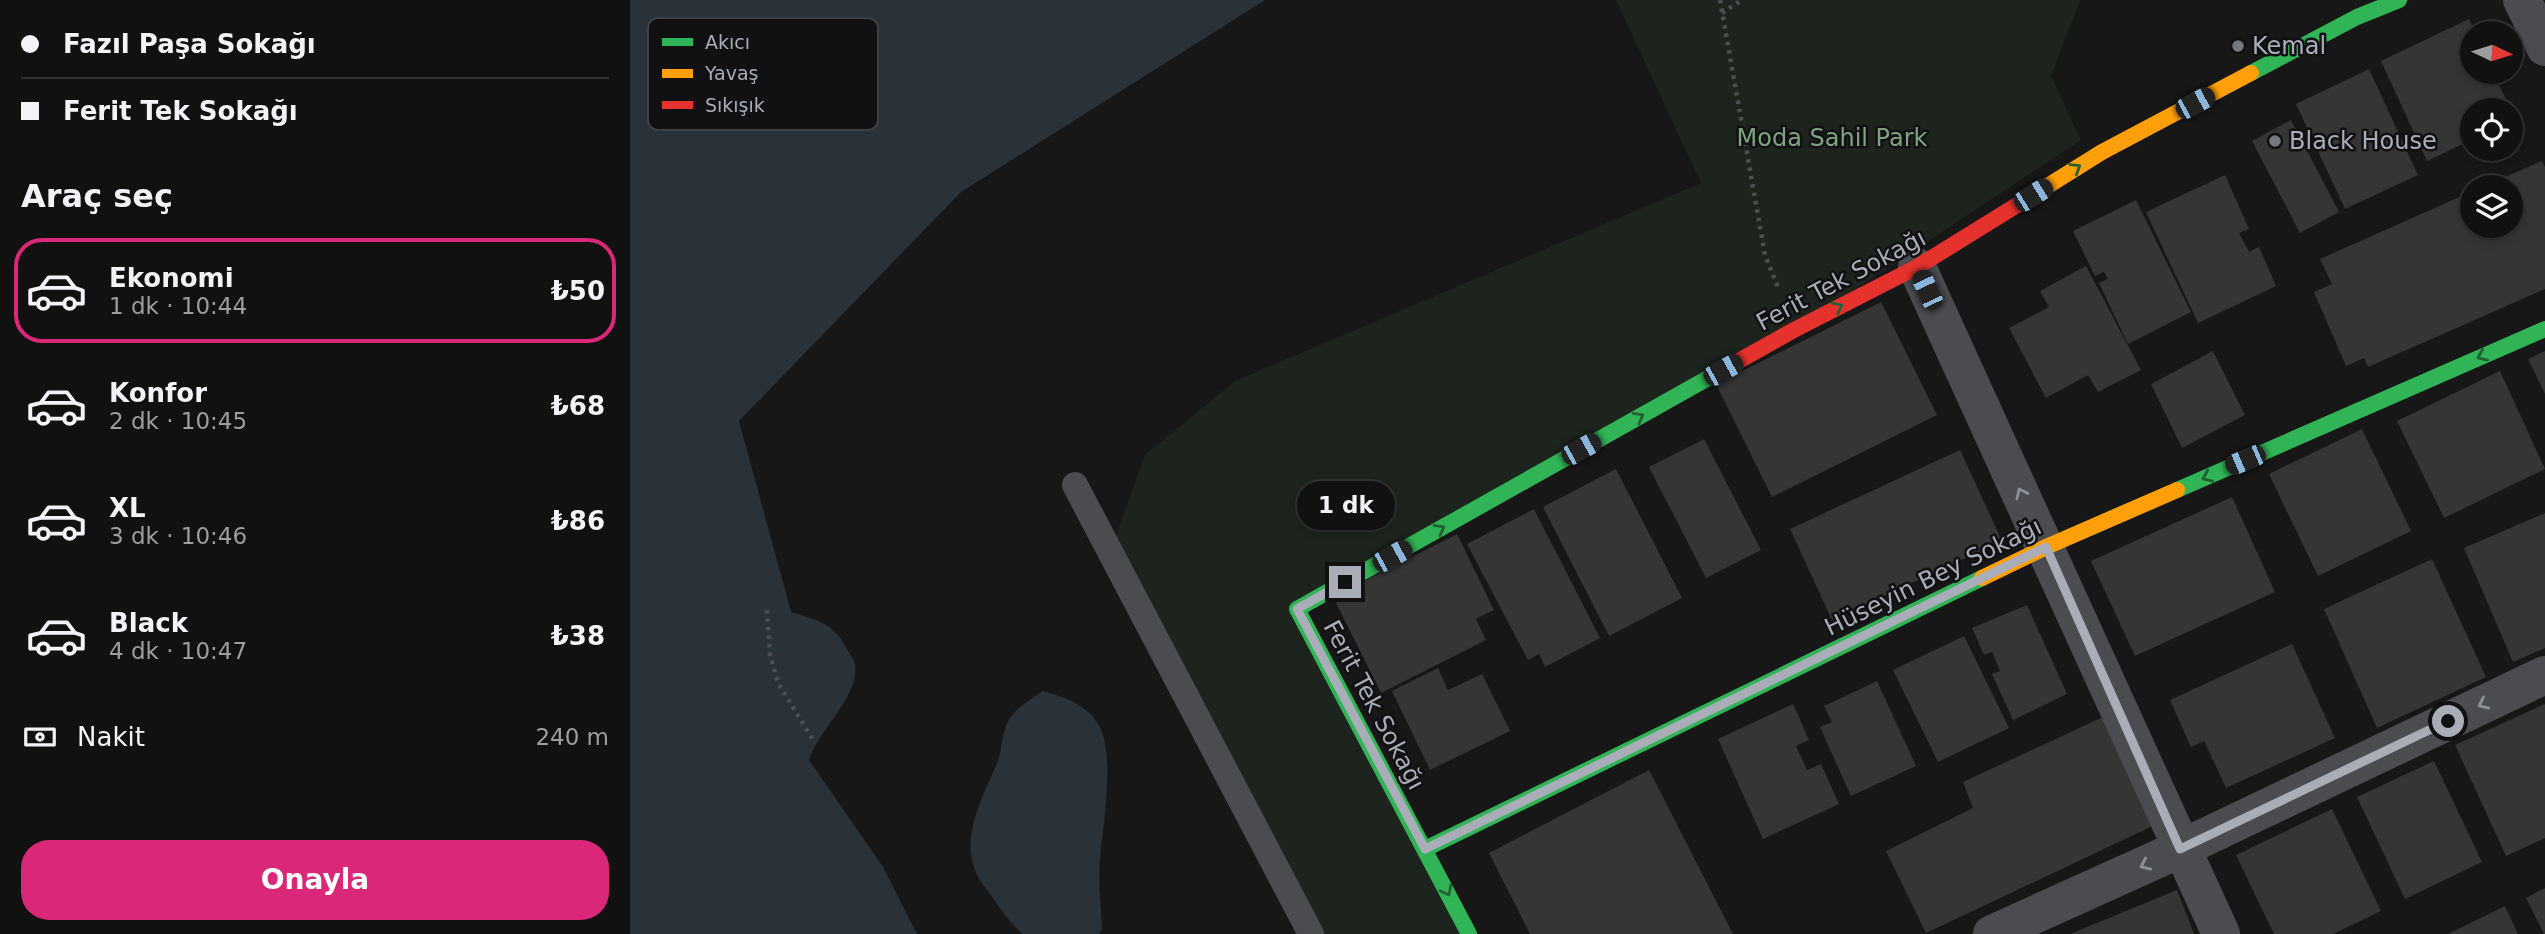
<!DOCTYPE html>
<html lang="tr">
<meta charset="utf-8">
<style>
:root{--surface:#111;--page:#1a1a1a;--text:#f1f3f6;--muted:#9c9d9f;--line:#303131;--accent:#db2777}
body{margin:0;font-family:"DejaVu Sans",sans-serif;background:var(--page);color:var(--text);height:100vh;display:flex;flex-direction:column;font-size:26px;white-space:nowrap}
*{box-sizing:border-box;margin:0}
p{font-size:23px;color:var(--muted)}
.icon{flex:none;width:38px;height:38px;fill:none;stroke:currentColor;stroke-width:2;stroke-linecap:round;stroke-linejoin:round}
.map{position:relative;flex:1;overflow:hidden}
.panel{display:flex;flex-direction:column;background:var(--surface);width:630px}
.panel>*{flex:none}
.hud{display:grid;align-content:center;height:154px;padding:0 21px;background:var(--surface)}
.needle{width:46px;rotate:94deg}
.controls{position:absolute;left:1830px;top:21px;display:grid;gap:14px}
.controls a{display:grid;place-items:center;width:63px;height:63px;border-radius:50%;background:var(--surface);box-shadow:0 4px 10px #0003,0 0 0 2px var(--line);font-size:35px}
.end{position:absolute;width:32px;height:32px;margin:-16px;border:9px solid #a8adb8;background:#111;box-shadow:0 0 0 4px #111}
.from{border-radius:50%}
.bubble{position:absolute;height:49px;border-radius:24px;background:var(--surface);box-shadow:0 4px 10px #0003,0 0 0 2px var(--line);font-size:23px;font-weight:800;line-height:49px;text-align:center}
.car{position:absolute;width:21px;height:42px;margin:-21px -10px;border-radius:9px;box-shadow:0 0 5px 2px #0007;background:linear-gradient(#222 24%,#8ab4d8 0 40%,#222 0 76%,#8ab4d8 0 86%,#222 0)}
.hud b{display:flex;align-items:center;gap:24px;height:66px;font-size:26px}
.hud b+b{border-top:2px solid var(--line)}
.hud i{width:18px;height:18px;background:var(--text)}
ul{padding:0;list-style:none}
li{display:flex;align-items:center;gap:21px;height:105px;margin:0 14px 10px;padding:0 7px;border:4px solid transparent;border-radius:28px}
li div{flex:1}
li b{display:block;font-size:26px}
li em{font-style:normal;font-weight:800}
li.selected{border-color:var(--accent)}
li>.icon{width:63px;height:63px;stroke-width:1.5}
h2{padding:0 21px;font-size:32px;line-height:84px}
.pay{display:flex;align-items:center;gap:18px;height:77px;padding:0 21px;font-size:26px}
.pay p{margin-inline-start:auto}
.button{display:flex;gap:14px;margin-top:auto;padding:14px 21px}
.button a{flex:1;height:80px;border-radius:28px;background:var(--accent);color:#fff;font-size:28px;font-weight:800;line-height:80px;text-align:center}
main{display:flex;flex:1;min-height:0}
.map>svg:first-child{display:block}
.green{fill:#1d241e}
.water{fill:#2a3239}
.building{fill:#353536}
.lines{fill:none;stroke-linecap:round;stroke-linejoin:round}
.path{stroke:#4d4e52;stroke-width:4.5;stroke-dasharray:3.5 5;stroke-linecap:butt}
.lane{stroke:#4b4c50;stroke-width:26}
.street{stroke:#4b4c50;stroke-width:38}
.fast{stroke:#30b455;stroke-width:16}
.slow{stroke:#ff9f0a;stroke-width:16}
.jam{stroke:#e5322d;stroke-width:16}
.oneway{stroke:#206234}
.oneway2{stroke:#8c9099}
.route{stroke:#a8adb8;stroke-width:9}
.poi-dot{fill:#757880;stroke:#111113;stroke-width:2.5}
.labels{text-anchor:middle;stroke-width:5;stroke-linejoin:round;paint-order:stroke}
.poi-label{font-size:24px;fill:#a8adb8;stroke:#111113;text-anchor:start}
.park-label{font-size:24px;fill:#7fa381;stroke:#111113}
.street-label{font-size:24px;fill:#a8adb8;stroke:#111113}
.key{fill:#111113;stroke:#3e4045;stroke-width:2}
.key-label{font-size:19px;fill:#a8adb8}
</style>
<main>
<section class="panel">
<div class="hud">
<b><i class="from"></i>Fazıl Paşa Sokağı</b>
<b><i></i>Ferit Tek Sokağı</b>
</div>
<h2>Araç seç</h2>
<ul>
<li class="selected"><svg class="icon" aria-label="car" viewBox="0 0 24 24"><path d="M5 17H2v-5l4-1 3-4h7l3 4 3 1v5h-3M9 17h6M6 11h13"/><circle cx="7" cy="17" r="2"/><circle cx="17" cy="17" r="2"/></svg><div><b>Ekonomi</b><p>1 dk · 10:44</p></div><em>₺50</em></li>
<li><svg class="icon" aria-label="car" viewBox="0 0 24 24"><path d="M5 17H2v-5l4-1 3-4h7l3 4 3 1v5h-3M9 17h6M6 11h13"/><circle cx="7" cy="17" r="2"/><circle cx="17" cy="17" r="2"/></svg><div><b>Konfor</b><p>2 dk · 10:45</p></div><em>₺68</em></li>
<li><svg class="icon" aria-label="car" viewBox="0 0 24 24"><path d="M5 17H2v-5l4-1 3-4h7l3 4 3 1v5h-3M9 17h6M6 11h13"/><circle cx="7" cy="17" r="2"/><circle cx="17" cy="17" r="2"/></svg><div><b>XL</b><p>3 dk · 10:46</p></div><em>₺86</em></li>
<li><svg class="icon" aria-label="car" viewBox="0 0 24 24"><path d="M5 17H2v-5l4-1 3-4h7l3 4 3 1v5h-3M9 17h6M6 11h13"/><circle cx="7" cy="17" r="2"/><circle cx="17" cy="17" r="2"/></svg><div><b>Black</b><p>4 dk · 10:47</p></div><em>₺38</em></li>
</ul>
<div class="pay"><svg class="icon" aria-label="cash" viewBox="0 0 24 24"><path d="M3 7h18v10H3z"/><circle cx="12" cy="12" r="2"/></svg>Nakit<p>240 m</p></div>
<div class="button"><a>Onayla</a></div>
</section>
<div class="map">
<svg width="1915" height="934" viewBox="0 0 1915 934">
<rect width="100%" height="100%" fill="#171717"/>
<path class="green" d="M986 0H1450L1421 76 1451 140 1164 330 668 609 837 934H683L484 540 515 455 605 381 1071 183Z"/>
<g class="water">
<path d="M0 0H635L331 192 109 421 161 612C187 620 204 623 217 649 219 653 224 659 225 664 230 696 188 730 179 760L253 867 287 934H0Z"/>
<path d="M413 691C434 697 456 704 468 724 486 752 473 825 470 858 468 882 471 906 472 929L469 934H393C380 923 372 911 362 897 357 890 351 883 347 875 329 838 353 797 367 763 372 750 371 744 374 732 379 711 397 702 413 691Z"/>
</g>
<g class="building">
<path d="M1839 19 1845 33H1843V72H1863L1881 110H1843V139L1797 161 1751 61Z"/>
<path d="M1739 69 1788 175 1715 209 1666 104Z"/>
<path d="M1661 120 1709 212 1670 233 1622 141Z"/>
<path d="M1912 161 1915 167V289L1738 367 1734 358 1716 366 1684 292 1702 284 1690 259 1843 191V226H1881V187H1852Z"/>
<path d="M1595 175 1619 229 1609 233 1619 252 1629 247 1646 286 1568 323 1516 212Z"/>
<path d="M1506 200 1561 312 1498 344 1469 283 1478 279 1474 272 1465 276 1443 231Z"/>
<path d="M1456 266 1511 370 1468 392 1458 375 1416 398 1379 328 1419 307 1410 291Z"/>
<path d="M1251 302 1307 415 1142 497 1086 384Z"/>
<path d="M1583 351 1615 415 1552 448 1521 384Z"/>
<path d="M1915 351V394L1898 359Z"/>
<path d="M1870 371 1915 469 1814 518 1767 421Z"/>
<path d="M1732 429 1781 531 1688 576 1639 474Z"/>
<path d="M1074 439 1131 550 1076 578 1019 467Z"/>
<path d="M1330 450 1372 541 1202 620 1160 529Z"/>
<path d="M986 469 1052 598 979 636 913 507Z"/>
<path d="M1602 497 1645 592 1505 656 1461 561Z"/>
<path d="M904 509 970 638 915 667 909 654 898 660 837 544Z"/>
<path d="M1915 513V648L1883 662 1834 548Z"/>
<path d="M827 534 864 610 846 619 856 640 751 693 703 597Z"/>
<path d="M1802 559 1856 677 1747 728 1694 609Z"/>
<path d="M1397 605 1437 694 1383 720 1362 674 1370 671 1362 652 1354 655 1342 628Z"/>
<path d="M1334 636 1379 728 1308 762 1263 670Z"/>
<path d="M1662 644 1705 738 1596 788 1574 741 1561 747 1540 700Z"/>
<path d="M808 668 818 690 852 674 880 731 800 770 762 691Z"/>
<path d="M1247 681 1286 766 1221 796 1190 727 1202 722 1194 706Z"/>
<path d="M1163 704 1179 740 1166 746 1177 770 1191 764 1209 804 1133 839 1088 739Z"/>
<path d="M1915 704V838L1876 856 1825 745Z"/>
<path d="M1477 715 1527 824 1296 933 1256 851 1343 808 1333 782Z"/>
<path d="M1804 761 1852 862 1775 899 1727 797Z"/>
<path d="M1019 770 1103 934H900L859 853Z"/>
<path d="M1702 809 1751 911 1703 934H1644L1606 855Z"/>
<path d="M1915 888V934H1914L1896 898Z"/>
<path d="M1547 890 1564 934H1440Z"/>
<path d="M1875 906 1888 934H1818Z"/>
</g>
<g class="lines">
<g class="path">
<path d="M1090 0 1135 255 1149 290"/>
<path d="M1092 13 1112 0"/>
<path d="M137 610 140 655 148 683 185 743"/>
</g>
<path class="lane" d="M445 485 681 934"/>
<g class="street">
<path d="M1892 0 1915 47"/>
<path d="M1287 267 1591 934"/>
<path d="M1362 934 1550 849 1915 675"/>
</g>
<g class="fast">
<path d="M1621 73 1727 17 1769 0"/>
<path d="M1547 490 1915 329"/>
<path d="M795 849 1352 578"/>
<path d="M839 934 667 609 1096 368"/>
</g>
<g class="slow">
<path d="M1392 202 1472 152 1621 73"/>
<path d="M1352 578 1416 547 1547 490"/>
</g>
<path class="jam" d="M1096 368 1164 330 1287 267 1392 202"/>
</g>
<defs><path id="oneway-chevron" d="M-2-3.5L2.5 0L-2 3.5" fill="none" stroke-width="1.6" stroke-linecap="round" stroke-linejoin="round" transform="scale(1.75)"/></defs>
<g class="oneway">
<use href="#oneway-chevron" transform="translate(1446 168) rotate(-32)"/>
<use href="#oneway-chevron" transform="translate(1208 307) rotate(-27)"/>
<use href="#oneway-chevron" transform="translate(1852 356) rotate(156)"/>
<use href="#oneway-chevron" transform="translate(1009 417) rotate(-29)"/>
<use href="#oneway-chevron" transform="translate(1577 477) rotate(156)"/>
<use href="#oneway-chevron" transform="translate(810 529) rotate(-29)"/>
<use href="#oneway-chevron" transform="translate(817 891) rotate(63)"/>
</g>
<g class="oneway2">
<use href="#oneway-chevron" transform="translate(1391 493) rotate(-115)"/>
<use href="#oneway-chevron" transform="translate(1853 704) rotate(155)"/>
<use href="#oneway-chevron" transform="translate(1515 865) rotate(156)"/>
</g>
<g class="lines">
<path class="route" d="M715 582 667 609 795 849 1416 547 1550 849 1818 721"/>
</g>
<g class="poi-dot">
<circle cx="1608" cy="46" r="7"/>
<circle cx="1645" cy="141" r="7"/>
</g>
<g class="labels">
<g class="poi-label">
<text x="1622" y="54">Kemal</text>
<text x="1659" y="149">Black House</text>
</g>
<g class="park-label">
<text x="1202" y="146">Moda Sahil Park</text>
</g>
<g class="street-label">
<text transform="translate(1211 280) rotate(-28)" y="8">Ferit Tek Sokağı</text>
<text transform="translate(1303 577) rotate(-26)" y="8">Hüseyin Bey Sokağı</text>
<text transform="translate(744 705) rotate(62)" y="8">Ferit Tek Sokağı</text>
</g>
</g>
<rect x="18" y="18" width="230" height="112" rx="10" class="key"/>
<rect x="32" y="38" width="31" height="8" fill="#30b455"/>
<rect x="32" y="69" width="31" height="9" fill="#ff9f0a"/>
<rect x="32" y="101" width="31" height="8" fill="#e5322d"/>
<g class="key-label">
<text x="75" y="49">Akıcı</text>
<text x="75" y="80">Yavaş</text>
<text x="75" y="112">Sıkışık</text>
</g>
</svg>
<div class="controls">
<a><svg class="needle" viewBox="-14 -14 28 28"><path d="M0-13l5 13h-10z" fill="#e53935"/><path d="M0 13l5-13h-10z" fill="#9c9d9f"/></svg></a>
<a><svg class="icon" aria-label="locate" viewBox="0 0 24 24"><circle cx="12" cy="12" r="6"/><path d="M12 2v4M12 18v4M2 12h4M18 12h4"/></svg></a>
<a><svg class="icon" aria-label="layers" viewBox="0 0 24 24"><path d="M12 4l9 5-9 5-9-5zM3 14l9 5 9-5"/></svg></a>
</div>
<i class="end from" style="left:1818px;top:721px"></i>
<i class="end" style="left:715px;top:582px"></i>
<div class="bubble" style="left:667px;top:481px;width:98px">1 dk</div>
<i class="car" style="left:1565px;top:103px;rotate:62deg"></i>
<i class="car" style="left:1403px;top:195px;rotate:58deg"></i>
<i class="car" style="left:1297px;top:290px;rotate:335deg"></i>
<i class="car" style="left:1093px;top:370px;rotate:61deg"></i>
<i class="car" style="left:951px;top:449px;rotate:61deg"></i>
<i class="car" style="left:1615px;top:460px;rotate:247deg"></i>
<i class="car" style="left:762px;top:556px;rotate:61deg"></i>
</div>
</main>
